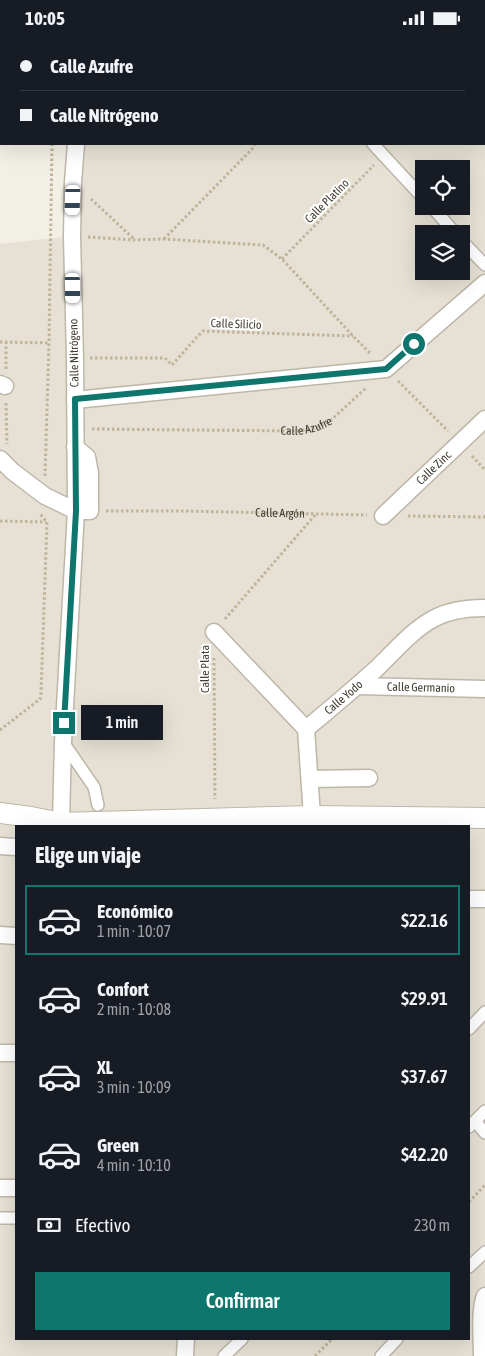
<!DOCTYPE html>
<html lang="es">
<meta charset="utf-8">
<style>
:root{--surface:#171b24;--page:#20242c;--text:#f1f3f6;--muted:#9ea1a6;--line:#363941;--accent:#0f766e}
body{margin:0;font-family:"Asap Condensed",sans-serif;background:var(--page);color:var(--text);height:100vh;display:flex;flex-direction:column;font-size:19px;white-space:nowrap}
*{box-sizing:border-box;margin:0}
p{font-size:16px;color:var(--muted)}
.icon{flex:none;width:28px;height:28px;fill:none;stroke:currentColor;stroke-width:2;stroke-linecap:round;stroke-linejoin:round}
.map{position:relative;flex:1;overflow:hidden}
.panel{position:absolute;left:15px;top:790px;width:455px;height:515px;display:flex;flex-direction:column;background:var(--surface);border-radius:0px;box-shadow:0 5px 20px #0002}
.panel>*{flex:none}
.guide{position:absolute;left:0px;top:0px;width:485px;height:110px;box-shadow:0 5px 20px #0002;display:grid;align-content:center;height:110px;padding:0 20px;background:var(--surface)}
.controls{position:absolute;left:415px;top:125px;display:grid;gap:10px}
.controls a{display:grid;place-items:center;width:55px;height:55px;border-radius:0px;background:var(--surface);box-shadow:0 5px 20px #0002;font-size:25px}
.end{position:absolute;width:22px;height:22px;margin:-11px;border:6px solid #0f766e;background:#fff;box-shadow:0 0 0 2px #fff}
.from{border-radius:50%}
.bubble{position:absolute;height:35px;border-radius:0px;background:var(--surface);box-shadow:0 5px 20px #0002;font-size:16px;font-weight:600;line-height:35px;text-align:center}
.car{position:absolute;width:15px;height:30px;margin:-15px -8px;border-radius:6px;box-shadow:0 0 4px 1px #0007;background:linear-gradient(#fff 24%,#345 0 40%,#fff 0 76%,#345 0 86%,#fff 0)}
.guide b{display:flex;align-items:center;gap:18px;height:48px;font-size:19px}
.guide b+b{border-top:1px solid var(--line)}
.guide i{width:12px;height:12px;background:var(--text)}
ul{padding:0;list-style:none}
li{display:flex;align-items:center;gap:15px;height:70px;margin:0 10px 8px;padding:0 10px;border:2px solid transparent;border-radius:0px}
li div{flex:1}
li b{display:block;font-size:19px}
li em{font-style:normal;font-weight:600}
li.selected{border-color:var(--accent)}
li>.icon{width:45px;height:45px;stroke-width:1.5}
h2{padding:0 20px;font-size:22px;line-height:60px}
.pay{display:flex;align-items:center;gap:12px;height:55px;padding:0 20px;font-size:19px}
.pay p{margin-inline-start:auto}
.cta{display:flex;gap:10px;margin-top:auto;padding:10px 20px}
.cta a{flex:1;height:58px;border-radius:0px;background:var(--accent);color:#fff;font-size:20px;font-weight:600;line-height:58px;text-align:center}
.status{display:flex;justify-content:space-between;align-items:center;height:35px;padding:0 25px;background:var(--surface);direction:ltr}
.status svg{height:14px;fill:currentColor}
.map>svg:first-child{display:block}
.residential{fill:#e6e1d4;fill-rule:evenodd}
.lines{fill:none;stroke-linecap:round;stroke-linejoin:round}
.pedestrian-casing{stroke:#beb7a9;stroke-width:14}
.minor-casing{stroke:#beb7a9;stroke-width:19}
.tertiary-casing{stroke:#beb7a9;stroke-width:22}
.path{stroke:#bfb49a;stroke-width:3;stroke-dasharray:2.5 2.5;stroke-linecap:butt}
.pedestrian{stroke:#fff;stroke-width:11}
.minor{stroke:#fff;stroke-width:16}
.tertiary{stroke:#fff;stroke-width:20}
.route{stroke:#0f766e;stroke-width:6}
.labels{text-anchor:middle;stroke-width:4;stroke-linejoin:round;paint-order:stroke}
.street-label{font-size:12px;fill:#454035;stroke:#fff}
</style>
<div class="status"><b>10:05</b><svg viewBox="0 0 49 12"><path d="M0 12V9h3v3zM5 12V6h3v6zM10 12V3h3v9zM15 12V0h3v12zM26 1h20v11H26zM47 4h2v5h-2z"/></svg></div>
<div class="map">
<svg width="485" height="1321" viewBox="0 0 485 1321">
<rect width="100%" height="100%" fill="#f2efe6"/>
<path class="residential" d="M74 0H485V1321H0V209L72 201 73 109H484V1H74ZM424 134H461V171H424ZM424 199H461V236H424ZM16 791H469V1304H16Z"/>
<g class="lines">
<defs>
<g id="pedestrian">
<path d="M373 109 424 164"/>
<path d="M431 171 456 199"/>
<path d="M461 205 485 230"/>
<path d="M63 707 94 752 98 770"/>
<path d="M469 994 485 977"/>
<path d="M475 1086 485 1098"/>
<path d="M469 1092 485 1076"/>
<path d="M0 1183H16"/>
<path d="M469 1232 485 1217"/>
<path d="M224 1321 242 1304"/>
<path d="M381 1321 397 1304"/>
</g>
<g id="minor">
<path d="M1 0 4 1"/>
<path d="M76 0V1"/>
<path d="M482 1V0"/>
<path d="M484 52 485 55"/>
<path d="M0 349 5 351"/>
<path d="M75 365 386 334 485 248"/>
<path d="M0 424 12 436 45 461 76 476H90V438L87 422 75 412"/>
<path id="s3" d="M383 481 485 384"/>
<path d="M214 597 306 694"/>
<path id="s4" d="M357 651 485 654"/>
<path id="s5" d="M306 694C330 674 353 655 376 634 393 618 412 595 433 584 449 575 467 573 485 573"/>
<path d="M306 694 312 781"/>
<path d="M310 744 369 743"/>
<path d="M61 788 63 707 76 476 75 323 72 201 73 147 76 109"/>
<path d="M0 811 16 812"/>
<path d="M469 864H485"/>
<path d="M0 900 16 901"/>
<path d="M0 1018H16"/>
<path d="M0 1153H16"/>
<path d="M185 1321 186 1304"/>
<path d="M482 1321C482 1305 479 1275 485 1261"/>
</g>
<path id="tertiary" d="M0 778 31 782 61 788 312 781 485 783"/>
</defs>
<use href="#pedestrian" class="pedestrian-casing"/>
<use href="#minor" class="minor-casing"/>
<use href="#tertiary" class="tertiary-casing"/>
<g class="path">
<path d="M254 0V1"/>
<path d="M338 0 340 1"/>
<path d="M160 1V0"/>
<path d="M165 1 180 0"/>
<path d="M0 75H1"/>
<path d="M91 164 134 204"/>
<path d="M88 202 134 205 163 204 263 210 282 224 353 301 371 319"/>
<path d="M164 204 252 114 255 109"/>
<path d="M282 224 374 130"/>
<path d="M0 307 49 308"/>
<path d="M90 323H165L172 330 197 302 203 296 353 301"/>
<path d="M6 334V308"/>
<path d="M398 346 448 396"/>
<path d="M6 368 7 409"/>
<path id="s1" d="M92 394 300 396 317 392 330 386 366 353"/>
<path d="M472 421 485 435"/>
<path d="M45 441 49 308 52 109"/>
<path id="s2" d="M106 476H184L367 480"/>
<path d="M408 481 485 482"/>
<path d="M0 486 46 487"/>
<path d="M225 584 316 479"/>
<path d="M214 623 215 764"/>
<path d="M0 695 40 664 41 658 47 487 40 479"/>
<path d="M469 1167 485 1150"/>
<path d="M315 1321 332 1304"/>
</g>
<use href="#pedestrian" class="pedestrian"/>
<use href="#minor" class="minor"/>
<use href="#tertiary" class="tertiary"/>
</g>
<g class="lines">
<path class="route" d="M64 688 76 476 75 364 386 334 414 309"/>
</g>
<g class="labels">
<g class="street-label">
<text transform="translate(327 166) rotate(-45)" y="4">Calle Platino</text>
<text transform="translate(236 289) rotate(2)" y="4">Calle Silicio</text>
<text transform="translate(74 318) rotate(-91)" y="4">Calle Nitrógeno</text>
<text dy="4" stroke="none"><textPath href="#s1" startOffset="215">Calle Azufre</textPath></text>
<text dy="4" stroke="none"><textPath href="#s3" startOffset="70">Calle Zinc</textPath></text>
<text dy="4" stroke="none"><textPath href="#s2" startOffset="174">Calle Argón</textPath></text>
<text transform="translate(205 634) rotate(-90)" y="4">Calle Plata</text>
<text dy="4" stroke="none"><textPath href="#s4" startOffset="64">Calle Germanio</textPath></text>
<text dy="4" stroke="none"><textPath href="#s5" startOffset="49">Calle Yodo</textPath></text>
</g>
</g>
</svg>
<div class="controls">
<a><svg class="icon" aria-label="locate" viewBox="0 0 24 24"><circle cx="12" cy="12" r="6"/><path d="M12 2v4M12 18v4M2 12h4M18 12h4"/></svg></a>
<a><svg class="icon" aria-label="layers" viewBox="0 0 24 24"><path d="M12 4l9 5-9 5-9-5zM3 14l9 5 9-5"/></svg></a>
</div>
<i class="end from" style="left:414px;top:309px"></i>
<i class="end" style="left:64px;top:688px"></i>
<div class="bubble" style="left:81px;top:670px;width:82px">1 min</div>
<i class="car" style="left:73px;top:165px;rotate:182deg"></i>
<i class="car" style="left:73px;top:253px;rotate:179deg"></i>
<div class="guide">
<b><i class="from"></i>Calle Azufre</b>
<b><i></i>Calle Nitrógeno</b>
</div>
<section class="panel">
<h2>Elige un viaje</h2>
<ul>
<li class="selected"><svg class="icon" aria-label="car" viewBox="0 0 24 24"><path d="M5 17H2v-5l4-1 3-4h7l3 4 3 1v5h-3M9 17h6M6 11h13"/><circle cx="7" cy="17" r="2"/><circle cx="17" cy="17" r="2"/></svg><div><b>Económico</b><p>1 min · 10:07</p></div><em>$22.16</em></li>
<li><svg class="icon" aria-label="car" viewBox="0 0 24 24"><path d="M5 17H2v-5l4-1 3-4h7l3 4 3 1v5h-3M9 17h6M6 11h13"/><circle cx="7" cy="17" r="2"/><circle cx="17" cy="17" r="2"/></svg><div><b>Confort</b><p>2 min · 10:08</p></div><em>$29.91</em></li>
<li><svg class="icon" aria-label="car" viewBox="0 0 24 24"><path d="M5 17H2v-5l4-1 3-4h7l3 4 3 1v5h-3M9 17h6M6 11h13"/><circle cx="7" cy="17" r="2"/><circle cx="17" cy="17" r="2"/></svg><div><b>XL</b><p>3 min · 10:09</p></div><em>$37.67</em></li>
<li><svg class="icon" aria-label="car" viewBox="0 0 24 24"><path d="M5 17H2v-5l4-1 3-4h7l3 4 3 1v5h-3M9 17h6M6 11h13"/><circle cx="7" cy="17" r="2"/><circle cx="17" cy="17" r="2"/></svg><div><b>Green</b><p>4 min · 10:10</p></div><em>$42.20</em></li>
</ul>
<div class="pay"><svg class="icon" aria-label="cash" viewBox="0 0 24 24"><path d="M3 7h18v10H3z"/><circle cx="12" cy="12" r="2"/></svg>Efectivo<p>230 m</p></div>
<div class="cta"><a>Confirmar</a></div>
</section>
</div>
